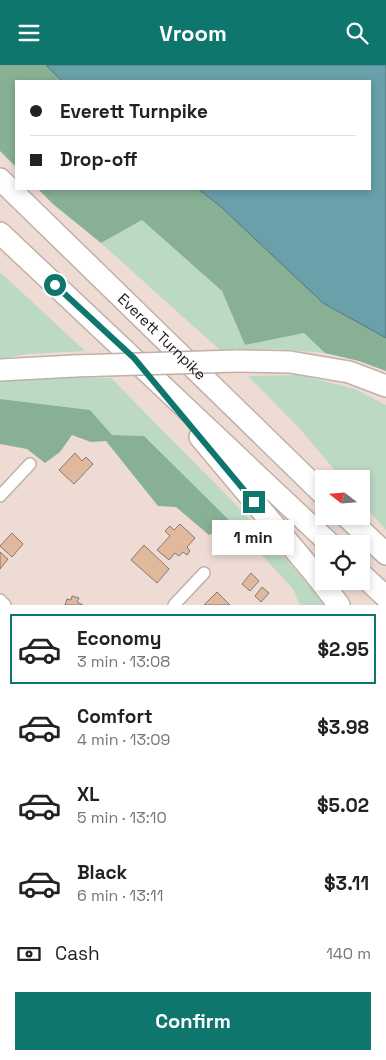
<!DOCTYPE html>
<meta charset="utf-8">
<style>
:root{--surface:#fff;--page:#f6f6f6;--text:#222;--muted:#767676;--line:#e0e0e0;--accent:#0f766e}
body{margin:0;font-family:"Space Grotesk",sans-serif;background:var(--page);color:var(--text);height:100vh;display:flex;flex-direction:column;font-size:19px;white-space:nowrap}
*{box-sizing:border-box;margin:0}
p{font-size:16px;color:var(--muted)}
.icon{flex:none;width:28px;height:28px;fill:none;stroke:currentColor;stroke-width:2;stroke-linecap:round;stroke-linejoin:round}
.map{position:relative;height:540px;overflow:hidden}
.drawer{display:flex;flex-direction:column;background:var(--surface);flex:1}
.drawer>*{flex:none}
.guide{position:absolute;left:15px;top:15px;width:356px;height:110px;border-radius:0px;box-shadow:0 2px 8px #0003;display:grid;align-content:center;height:110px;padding:0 15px;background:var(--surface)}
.needle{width:32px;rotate:287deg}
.tools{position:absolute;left:315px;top:405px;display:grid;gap:10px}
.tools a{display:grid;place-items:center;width:55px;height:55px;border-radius:0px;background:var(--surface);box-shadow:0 2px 8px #0003;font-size:25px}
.end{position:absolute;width:22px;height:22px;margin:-11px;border:6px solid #0f766e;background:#fff;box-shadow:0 0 0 2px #fff}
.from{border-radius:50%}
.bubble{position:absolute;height:35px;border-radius:0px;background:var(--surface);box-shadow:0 2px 8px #0003;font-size:16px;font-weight:700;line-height:35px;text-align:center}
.guide b{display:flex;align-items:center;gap:18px;height:48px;font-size:19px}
.guide b+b{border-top:1px solid var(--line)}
.guide i{width:12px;height:12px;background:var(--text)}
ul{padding:9px 0 0;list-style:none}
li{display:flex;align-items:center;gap:15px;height:70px;margin:0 10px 8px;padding:0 5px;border:2px solid transparent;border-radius:0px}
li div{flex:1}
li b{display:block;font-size:19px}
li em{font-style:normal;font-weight:700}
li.selected{border-color:var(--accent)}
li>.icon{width:45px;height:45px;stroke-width:1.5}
.pay{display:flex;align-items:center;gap:12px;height:55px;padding:0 15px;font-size:19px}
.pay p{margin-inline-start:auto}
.button{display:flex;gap:10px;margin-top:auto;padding:10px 15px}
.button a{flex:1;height:58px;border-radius:0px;background:var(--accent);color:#fff;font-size:20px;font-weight:700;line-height:58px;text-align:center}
header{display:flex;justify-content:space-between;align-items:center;height:65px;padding:0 15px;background:var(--accent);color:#fff;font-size:22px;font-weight:700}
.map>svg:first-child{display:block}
.green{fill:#bbd9c3}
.forest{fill:#87b094}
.water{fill:#69a0aa;stroke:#52777d}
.building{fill:#e0b99c;stroke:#87796f}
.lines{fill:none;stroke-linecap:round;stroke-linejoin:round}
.street-casing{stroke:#c1b0a8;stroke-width:14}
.highway-casing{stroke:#c1b0a8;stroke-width:24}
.street{stroke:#fff;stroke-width:11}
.highway{stroke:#fff;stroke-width:21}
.highway-bridge-casing{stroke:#c1b0a8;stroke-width:24;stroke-linecap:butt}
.highway-bridge{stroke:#fff;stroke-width:21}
.route{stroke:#0f766e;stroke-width:6}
.labels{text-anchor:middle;stroke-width:4.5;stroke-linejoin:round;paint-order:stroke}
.street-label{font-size:15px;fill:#1d1714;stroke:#eedcd4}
</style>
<header><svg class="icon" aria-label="menu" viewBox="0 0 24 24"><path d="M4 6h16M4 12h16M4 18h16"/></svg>Vroom<svg class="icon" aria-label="search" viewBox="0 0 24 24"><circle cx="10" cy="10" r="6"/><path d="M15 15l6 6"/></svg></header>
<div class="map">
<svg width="386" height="540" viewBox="0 0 386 540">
<rect width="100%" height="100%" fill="#eedcd4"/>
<g class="green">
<path d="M142 155 222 226 245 280 304 268 325 288 275 284 221 286 101 178Z"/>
<path d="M0 207 85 286 27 289 0 294Z"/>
<path d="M299 310 355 324 386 340V465L361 437V414H342L301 365 248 311Z"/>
<path d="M22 312 111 313 246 450 327 540H300L293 524 231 457 144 371 112 370 90 345 0 334V315Z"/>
</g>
<g class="forest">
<path d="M0 0H46L62 16H16V102L0 86Z"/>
<path d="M38 124H198L220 141 323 238 386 273V306L359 296 325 288 304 268 245 280 222 226 142 155 101 178 53 139Z"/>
<path d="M0 334 90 345 112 370 144 371 231 457 209 470 176 442 158 441 106 376 91 377 72 370 60 387 45 398 27 384 0 379Z"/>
</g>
<path class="water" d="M46 0H386V273L323 238 220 141 198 124H370V16H62Z"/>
<g class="building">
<path d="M75 388 82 396 86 392 93 399 74 419 59 405Z"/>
<path d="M180 459 195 473 187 482 190 486 187 490 183 487 179 491 175 488 169 495 157 485 170 471 165 466 170 461 174 465Z"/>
<path d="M12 468 23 479 12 492 0 481Z"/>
<path d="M144 480 169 504 157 518 131 495Z"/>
<path d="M0 487 8 494 0 504Z"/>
<path d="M251 508 259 516 250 526 242 519Z"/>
<path d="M262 522 269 528 261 537 255 531Z"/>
<path d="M217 527 230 540H204Z"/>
<path d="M72 531 79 533 77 537 83 540H65L67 534 71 535Z"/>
</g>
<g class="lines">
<defs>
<g id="street">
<path d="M0 431 30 399"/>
<path d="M0 535 5 540"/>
<path d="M174 540 204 508"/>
</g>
<g id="highway">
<path id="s1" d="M0 114 324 430"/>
<path d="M0 168 330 479"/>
<path d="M236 296 290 297 349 307 386 321"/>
<path d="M0 305 74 301"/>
<path d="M200 372 315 509 339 540"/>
<path d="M346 451 386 489"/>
<path d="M361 509 386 532"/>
</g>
</defs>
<use href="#street" class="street-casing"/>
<use href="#highway" class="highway-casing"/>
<use href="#street" class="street"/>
<use href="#highway" class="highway"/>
<defs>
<path id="highway-bridge" d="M74 301 236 296"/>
</defs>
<use href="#highway-bridge" class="highway-bridge-casing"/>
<use href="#highway-bridge" class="highway-bridge"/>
</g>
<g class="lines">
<path class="route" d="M55 220 134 293 254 437"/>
</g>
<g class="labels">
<g class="street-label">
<text dy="5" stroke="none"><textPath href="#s1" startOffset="226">Everett Turnpike</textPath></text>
</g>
</g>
</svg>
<div class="tools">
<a><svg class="needle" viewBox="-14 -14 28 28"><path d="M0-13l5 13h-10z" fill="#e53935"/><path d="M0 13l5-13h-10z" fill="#767676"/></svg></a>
<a><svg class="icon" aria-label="locate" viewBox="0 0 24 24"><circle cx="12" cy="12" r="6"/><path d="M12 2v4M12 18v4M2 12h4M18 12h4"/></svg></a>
</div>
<i class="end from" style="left:55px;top:220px"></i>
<i class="end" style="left:254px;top:437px"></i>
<div class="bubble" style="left:212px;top:455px;width:82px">1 min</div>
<div class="guide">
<b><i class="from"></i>Everett Turnpike</b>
<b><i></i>Drop-off</b>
</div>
</div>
<section class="drawer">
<ul>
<li class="selected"><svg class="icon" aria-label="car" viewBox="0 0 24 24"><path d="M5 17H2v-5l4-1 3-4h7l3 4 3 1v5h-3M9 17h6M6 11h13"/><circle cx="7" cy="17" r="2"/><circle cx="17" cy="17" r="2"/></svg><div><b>Economy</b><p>3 min · 13:08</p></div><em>$2.95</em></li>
<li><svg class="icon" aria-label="car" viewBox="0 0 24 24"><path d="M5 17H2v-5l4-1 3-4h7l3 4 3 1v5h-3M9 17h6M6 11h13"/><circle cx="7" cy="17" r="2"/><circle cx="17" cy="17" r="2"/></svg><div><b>Comfort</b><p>4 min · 13:09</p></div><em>$3.98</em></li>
<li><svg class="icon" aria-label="car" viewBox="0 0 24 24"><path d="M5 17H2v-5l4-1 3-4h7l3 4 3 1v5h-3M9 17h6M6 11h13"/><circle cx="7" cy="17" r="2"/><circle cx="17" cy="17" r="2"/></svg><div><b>XL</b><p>5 min · 13:10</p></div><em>$5.02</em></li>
<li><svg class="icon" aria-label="car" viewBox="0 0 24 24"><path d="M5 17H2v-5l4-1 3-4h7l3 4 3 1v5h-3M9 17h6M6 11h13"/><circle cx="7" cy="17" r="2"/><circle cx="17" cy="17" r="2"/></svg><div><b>Black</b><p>6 min · 13:11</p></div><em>$3.11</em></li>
</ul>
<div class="pay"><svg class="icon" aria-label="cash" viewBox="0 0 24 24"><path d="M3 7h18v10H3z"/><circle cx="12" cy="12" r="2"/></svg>Cash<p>140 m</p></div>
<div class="button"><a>Confirm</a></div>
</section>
